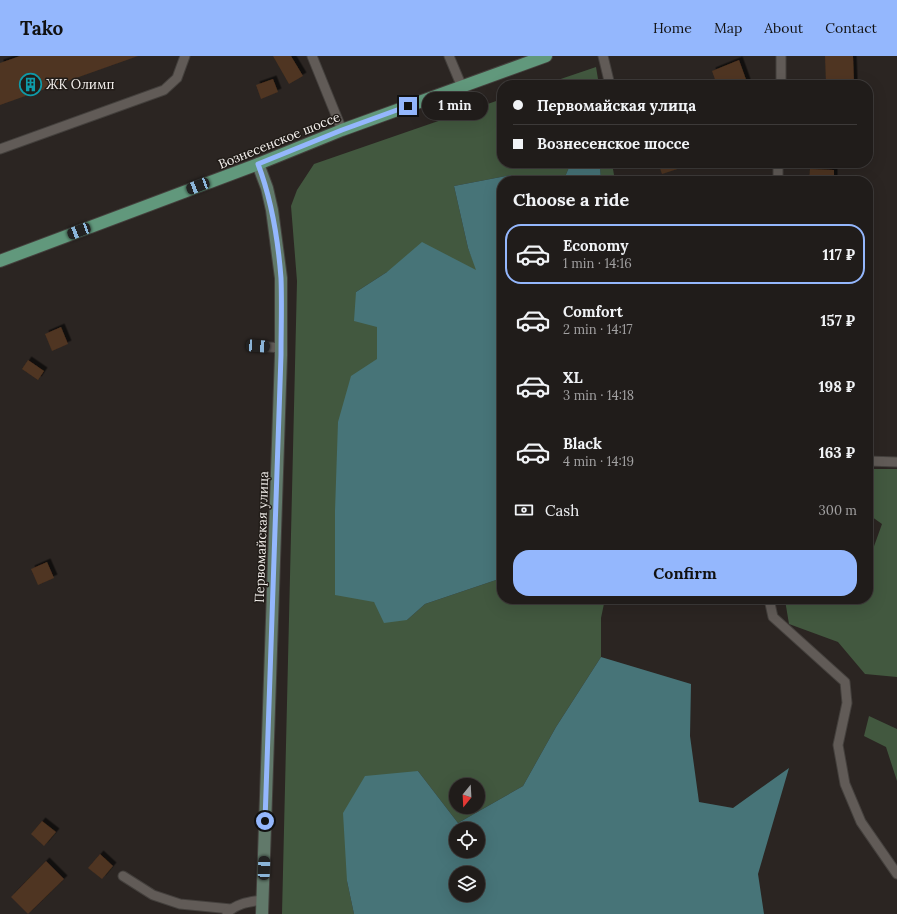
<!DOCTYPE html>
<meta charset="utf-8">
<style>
:root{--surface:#201c1a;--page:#282523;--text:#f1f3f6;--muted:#a2a1a2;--line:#3d3a39;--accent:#94b7fd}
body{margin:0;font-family:Lora,serif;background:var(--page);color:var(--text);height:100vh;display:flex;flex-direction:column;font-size:15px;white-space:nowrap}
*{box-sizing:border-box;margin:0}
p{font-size:13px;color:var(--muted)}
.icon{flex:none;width:22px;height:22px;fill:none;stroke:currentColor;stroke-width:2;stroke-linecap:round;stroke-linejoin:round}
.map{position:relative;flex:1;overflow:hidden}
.side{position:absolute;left:497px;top:120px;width:376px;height:428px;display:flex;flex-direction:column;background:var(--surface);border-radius:16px;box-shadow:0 4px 16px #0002,0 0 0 1px var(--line)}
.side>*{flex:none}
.banner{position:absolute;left:497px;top:24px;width:376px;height:88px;border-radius:16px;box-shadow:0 4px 16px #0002,0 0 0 1px var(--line);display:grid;align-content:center;height:88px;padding:0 16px;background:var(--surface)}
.needle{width:26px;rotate:198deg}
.controls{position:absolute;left:449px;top:722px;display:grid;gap:8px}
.controls a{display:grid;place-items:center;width:36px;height:36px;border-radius:50%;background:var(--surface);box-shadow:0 4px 16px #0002,0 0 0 1px var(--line);font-size:20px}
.end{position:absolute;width:18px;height:18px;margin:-9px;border:5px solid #94b7fd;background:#111;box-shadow:0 0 0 2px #111}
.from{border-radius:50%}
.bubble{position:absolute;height:28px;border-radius:14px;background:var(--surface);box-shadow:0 4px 16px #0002,0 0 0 1px var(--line);font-size:13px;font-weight:800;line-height:28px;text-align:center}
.car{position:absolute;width:12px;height:24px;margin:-12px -6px;border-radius:5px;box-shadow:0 0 3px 1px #0007;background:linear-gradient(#222 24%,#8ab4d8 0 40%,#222 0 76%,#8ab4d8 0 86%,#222 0)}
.banner b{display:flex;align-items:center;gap:14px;height:38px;font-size:15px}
.banner b+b{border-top:1px solid var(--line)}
.banner i{width:10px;height:10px;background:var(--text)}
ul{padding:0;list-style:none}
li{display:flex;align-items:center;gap:12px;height:60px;margin:0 8px 6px;padding:0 8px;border:2px solid transparent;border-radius:16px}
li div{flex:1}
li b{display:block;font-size:15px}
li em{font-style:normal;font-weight:800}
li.selected{border-color:var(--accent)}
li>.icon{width:36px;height:36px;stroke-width:1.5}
h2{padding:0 16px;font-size:18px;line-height:48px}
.pay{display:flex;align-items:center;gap:10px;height:44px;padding:0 16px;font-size:15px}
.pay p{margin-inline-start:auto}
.cta{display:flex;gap:8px;margin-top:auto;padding:8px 16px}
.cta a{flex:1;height:46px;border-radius:16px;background:var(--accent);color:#111;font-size:16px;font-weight:800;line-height:46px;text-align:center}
header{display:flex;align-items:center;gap:24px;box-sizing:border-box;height:56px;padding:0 20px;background:var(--accent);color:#111}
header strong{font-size:19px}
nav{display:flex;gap:22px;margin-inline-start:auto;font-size:14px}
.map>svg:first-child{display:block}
.forest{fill:#42583f;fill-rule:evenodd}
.water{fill:#477478;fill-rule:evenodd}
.building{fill:#4f3420;filter:url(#shadow)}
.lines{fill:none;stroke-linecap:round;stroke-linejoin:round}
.lane-casing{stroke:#44403d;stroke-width:11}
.secondary-casing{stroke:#44403d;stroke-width:14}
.primary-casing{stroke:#44403d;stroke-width:14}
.lane{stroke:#615b57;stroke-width:9}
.secondary{stroke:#61796a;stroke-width:12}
.primary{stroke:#61987c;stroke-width:12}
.route{stroke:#94b7fd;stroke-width:5}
.labels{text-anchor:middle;stroke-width:3;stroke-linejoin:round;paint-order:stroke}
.poi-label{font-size:13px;fill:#f4f0ed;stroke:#211c18;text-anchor:start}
.street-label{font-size:13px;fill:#f4f0ed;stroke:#211c18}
</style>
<header>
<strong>Tako</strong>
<nav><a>Home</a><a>Map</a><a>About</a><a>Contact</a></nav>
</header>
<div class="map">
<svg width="897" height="858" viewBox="0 0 897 858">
<defs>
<filter id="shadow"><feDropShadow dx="3.5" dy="-3.5" stdDeviation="0" flood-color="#0009"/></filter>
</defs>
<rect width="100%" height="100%" fill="#2b2522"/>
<g class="forest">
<path d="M596 11 599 29H543Z"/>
<path d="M502 43V107H571L563 125H514L511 119 454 130 468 192 477 214 387 216 356 236 378 271 374 546 407 564 425 548 502 522V543H605L601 562V601L556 671 523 730 458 767 418 715 347 825 354 858H282L297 225 291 150 297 134 314 108ZM456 729H478V751H456Z"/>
<path d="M598 107H612L615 125H601L600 109Z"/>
<path d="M868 413H897V621L865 618 838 586 789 568 785 544 868 543V507L882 468 868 458Z"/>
<path d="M869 660 897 673V725L886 691 864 680Z"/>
</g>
<g class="water">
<path d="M571 107H598L600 109 601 125H563Z"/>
<path d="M511 119 514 125H502V522L425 548 407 564 384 567 374 546 335 539V455L338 366 351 320 377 303V271L354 265 356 236 387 216 422 186 476 214 468 192 454 130Z"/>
<path d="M601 601 691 628 690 680 699 746 733 752 789 712 758 818 764 858H354L347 825 343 757 365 720 418 715 458 767 523 730 556 671ZM456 773H478V795H456ZM456 817H478V839H456Z"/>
</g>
<g class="building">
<path d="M20 0H138L0 49V7Z"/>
<path d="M273 0H291L303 20 289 28Z"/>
<path d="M825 0H853L854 27 826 28Z"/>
<path d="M739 4 748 29H717L712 15Z"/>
<path d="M273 23 278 36 261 43 256 29Z"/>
<path d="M658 107H690V109L662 118Z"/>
<path d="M810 113 834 114V125H809Z"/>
<path d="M61 271 68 288 52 295 45 278Z"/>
<path d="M28 304 44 315 38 324 22 313Z"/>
<path d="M47 506 54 522 38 529 31 513Z"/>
<path d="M42 765 56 776 44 790 31 778Z"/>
<path d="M100 798 113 810 102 823 88 812Z"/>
<path d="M46 805 64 823 28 858 11 841Z"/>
</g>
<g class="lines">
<defs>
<g id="lane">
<path d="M312 0 342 74"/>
<path d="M449 0 462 31"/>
<path d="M603 0 610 29"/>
<path d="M781 29V0"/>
<path d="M0 93 164 34 177 22 185 0"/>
<path d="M778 125V107"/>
<path d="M258 290 281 292"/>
<path d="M868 405 897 406"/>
<path d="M769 543 773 561 845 626 847 647 838 689 845 728 861 766 897 818"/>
<path d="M123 820 153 839 180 848 231 853"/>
<path d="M227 857C237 847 249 846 262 844"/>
</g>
<path id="secondary" d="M258 108 267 132 272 154 281 222V299L262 858"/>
<path id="primary" d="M0 205 258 108 342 74 546 0"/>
</defs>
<use href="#lane" class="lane-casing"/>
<use href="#secondary" class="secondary-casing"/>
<use href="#primary" class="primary-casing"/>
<use href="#lane" class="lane"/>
<use href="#secondary" class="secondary"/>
<use href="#primary" class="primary"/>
</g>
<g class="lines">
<path class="route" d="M265 765 281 299C281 274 282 248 281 222 278 183 272 145 258 108L342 74 408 50"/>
</g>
<defs>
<symbol id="building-ring" viewBox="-11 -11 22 22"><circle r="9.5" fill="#211c18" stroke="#0f9aa8" stroke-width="1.5"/><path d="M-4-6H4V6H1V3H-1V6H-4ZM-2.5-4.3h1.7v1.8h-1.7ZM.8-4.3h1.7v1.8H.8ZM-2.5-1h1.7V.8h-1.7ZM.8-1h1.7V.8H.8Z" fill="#0f9aa8"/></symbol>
</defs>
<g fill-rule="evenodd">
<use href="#building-ring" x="18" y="16" width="25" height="25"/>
</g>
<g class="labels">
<g class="poi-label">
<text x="46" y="33">ЖК Олимп</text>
</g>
<g class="street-label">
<text transform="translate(279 84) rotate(-22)" y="5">Вознесенское шоссе</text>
<text transform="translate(261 481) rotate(-88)" y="5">Первомайская улица</text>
</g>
</g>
</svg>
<div class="controls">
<a><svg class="needle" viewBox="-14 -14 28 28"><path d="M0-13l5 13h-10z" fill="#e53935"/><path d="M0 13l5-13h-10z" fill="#a2a1a2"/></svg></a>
<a><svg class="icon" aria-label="locate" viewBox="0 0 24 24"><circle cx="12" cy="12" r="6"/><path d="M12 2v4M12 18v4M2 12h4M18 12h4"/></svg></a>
<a><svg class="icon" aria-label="layers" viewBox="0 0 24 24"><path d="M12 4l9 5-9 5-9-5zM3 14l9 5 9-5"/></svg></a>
</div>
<i class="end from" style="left:265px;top:765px"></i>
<i class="end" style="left:408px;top:50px"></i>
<div class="bubble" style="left:422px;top:36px;width:66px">1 min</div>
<i class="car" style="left:198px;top:130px;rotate:249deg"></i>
<i class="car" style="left:79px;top:175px;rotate:249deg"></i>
<i class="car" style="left:258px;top:290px;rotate:94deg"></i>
<i class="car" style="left:264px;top:812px;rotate:2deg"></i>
<div class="banner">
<b><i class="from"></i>Первомайская улица</b>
<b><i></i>Вознесенское шоссе</b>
</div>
<section class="side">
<h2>Choose a ride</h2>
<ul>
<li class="selected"><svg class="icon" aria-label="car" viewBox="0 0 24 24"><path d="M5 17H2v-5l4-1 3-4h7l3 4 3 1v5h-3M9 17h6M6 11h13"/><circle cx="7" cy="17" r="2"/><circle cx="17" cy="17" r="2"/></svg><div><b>Economy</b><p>1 min · 14:16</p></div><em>117 ₽</em></li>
<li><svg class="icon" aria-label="car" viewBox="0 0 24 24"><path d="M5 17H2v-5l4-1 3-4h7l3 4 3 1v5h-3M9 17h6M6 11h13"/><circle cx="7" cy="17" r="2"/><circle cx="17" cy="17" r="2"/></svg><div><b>Comfort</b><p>2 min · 14:17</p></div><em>157 ₽</em></li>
<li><svg class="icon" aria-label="car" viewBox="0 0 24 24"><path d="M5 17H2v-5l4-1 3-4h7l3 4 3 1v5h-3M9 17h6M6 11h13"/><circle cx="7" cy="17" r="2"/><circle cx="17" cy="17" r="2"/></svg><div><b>XL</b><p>3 min · 14:18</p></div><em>198 ₽</em></li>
<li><svg class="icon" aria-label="car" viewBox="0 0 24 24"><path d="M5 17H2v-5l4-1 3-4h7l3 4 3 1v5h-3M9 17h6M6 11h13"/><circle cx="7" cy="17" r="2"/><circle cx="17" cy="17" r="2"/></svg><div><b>Black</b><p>4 min · 14:19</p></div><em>163 ₽</em></li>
</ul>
<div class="pay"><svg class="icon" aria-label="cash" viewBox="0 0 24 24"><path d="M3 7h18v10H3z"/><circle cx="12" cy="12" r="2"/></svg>Cash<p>300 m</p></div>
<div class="cta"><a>Confirm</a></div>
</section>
</div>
